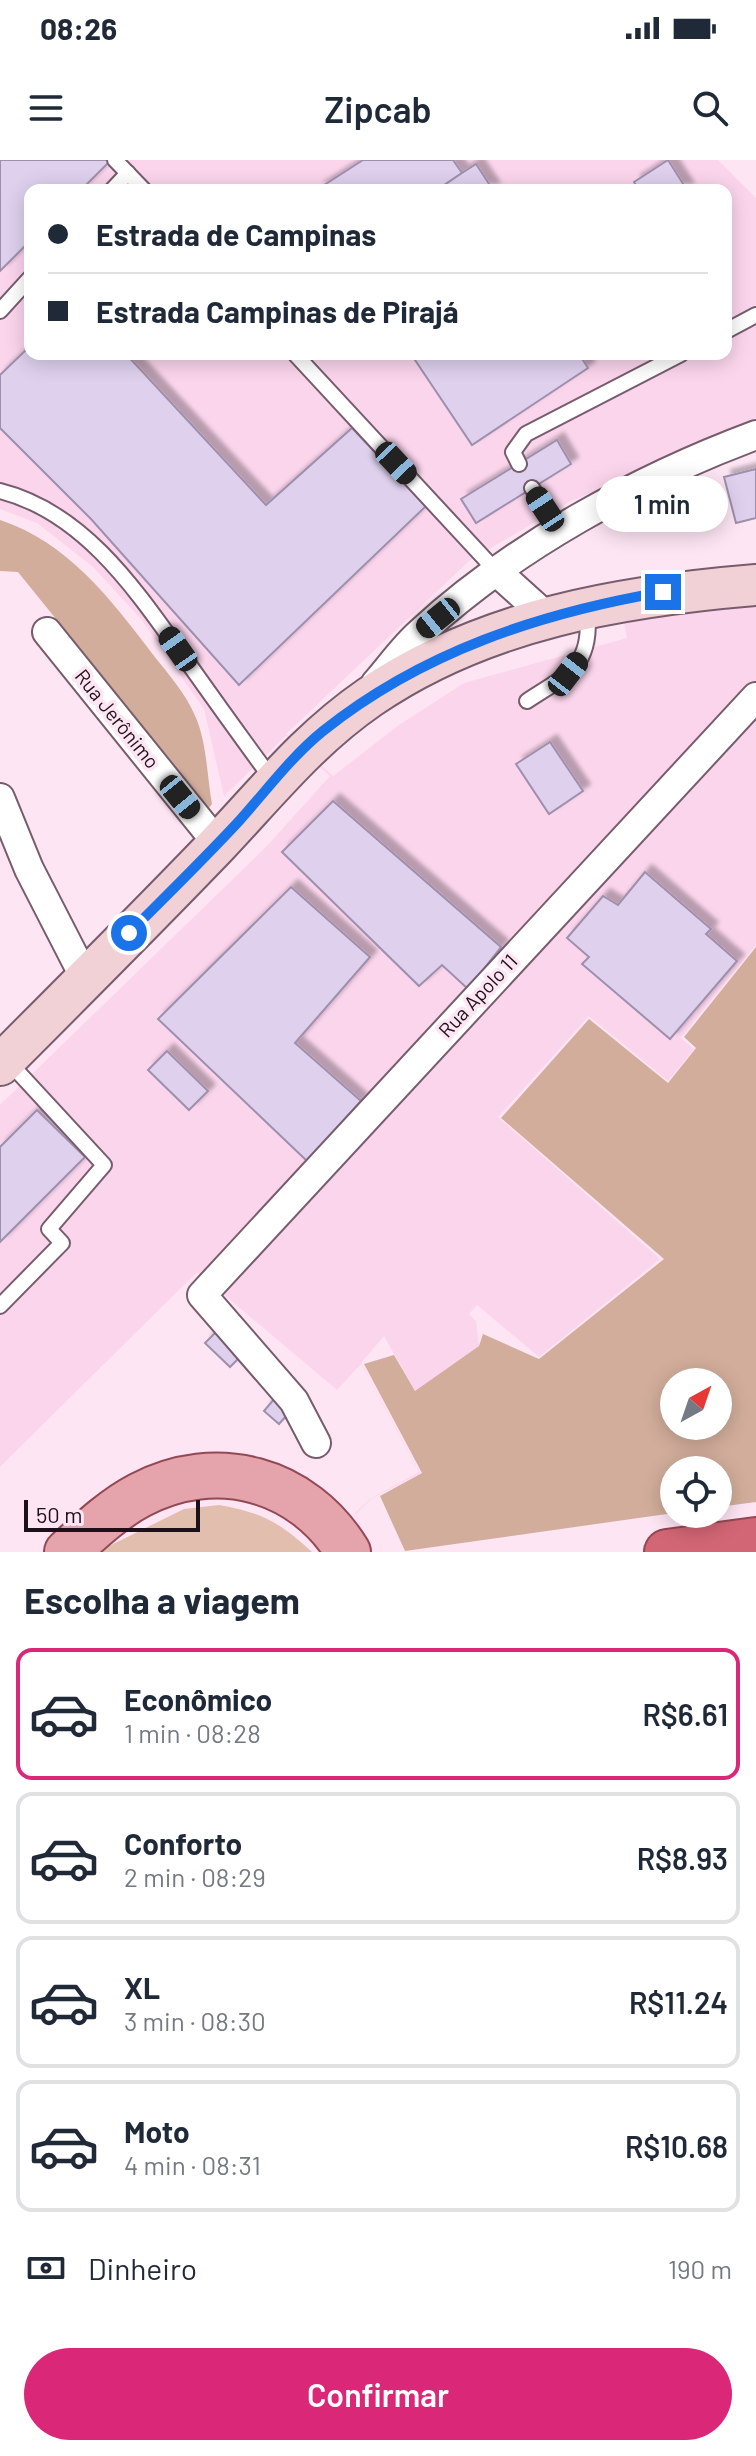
<!DOCTYPE html>
<html lang="pt">
<meta charset="utf-8">
<style>
:root{--surface:#fff;--page:#f6f6f7;--text:#1f2937;--muted:#747a83;--line:#e0e1e3;--accent:#db2777}
body{margin:0;font-family:Barlow,sans-serif;background:var(--page);color:var(--text);height:100vh;display:flex;flex-direction:column;font-size:30px;white-space:nowrap}
*{box-sizing:border-box;margin:0}
p{font-size:26px;color:var(--muted)}
.icon{flex:none;width:44px;height:44px;fill:none;stroke:currentColor;stroke-width:2;stroke-linecap:round;stroke-linejoin:round}
.map{position:relative;height:1392px;overflow:hidden}
.sheet{display:flex;flex-direction:column;background:var(--surface);flex:1}
.sheet>*{flex:none}
.hud{position:absolute;left:24px;top:24px;width:708px;height:176px;border-radius:16px;box-shadow:0 4px 20px #0003;display:grid;align-content:center;height:176px;padding:0 24px;background:var(--surface)}
.needle{width:52px;rotate:40deg}
.fabs{position:absolute;left:660px;top:1208px;display:grid;gap:16px}
.fabs a{display:grid;place-items:center;width:72px;height:72px;border-radius:50%;background:var(--surface);box-shadow:0 4px 20px #0003;font-size:40px}
.scale{position:absolute;left:24px;bottom:20px;width:176px;box-sizing:border-box;padding-left:8px;border:4px solid #1c1118;border-top:0;font-size:22px;line-height:28px;white-space:nowrap;color:#1c1118;-webkit-text-stroke:6px #fee5f4;paint-order:stroke}
.end{position:absolute;width:36px;height:36px;margin:-18px;border:10px solid #1a73e8;background:#fff;box-shadow:0 0 0 4px #fff}
.from{border-radius:50%}
.bubble{position:absolute;height:56px;border-radius:28px;background:var(--surface);box-shadow:0 4px 20px #0003;font-size:26px;font-weight:600;line-height:56px;text-align:center}
.car{position:absolute;width:24px;height:48px;margin:-24px -12px;border-radius:10px;box-shadow:0 0 6px 2px #0007;background:linear-gradient(#222 24%,#8ab4d8 0 40%,#222 0 76%,#8ab4d8 0 86%,#222 0)}
.hud b{display:flex;align-items:center;gap:28px;height:76px;font-size:30px}
.hud b+b{border-top:2px solid var(--line)}
.hud i{width:20px;height:20px;background:var(--text)}
ul{padding:0;list-style:none}
li{display:flex;align-items:center;gap:24px;height:132px;margin:0 16px 12px;padding:0 8px;border:4px solid var(--line);border-radius:16px}
li div{flex:1}
li b{display:block;font-size:30px}
li em{font-style:normal;font-weight:600}
li.current{border-color:var(--accent)}
li>.icon{width:72px;height:72px;stroke-width:1.5}
h2{padding:0 24px;font-size:36px;line-height:96px}
.pay{display:flex;align-items:center;gap:20px;height:88px;padding:0 24px;font-size:30px}
.pay p{margin-inline-start:auto}
.button{display:flex;gap:16px;margin-top:auto;padding:16px 24px}
.button a{flex:1;height:92px;border-radius:48px;background:var(--accent);color:#fff;font-size:32px;font-weight:600;line-height:92px;text-align:center}
.status{display:flex;justify-content:space-between;align-items:center;height:56px;padding:0 40px;background:var(--surface);direction:ltr}
.status svg{height:22px;fill:currentColor}
header{display:flex;justify-content:space-between;align-items:center;height:104px;padding:0 24px;background:var(--surface);font-size:36px;font-weight:600}
.map>svg:first-child{display:block}
.built{fill:#fbd5ec;fill-rule:evenodd}
.green{fill:#e1bead}
.forest{fill:#d2ad9b;fill-rule:evenodd}
.building{fill:#dfd1ee;stroke:#9e90ac;stroke-width:2;filter:url(#shadow)}
.lines{fill:none;stroke-linecap:round;stroke-linejoin:round}
.service-casing{stroke:#775c6d;stroke-width:18}
.minor-casing{stroke:#775c6d;stroke-width:32}
.secondary-casing{stroke:#775c6d;stroke-width:44}
.primary-casing{stroke:#934854;stroke-width:48}
.motorway-casing{stroke:#934854;stroke-width:48}
.service{stroke:#fff;stroke-width:14}
.minor{stroke:#fff;stroke-width:28}
.secondary{stroke:#f2d1d6;stroke-width:40}
.primary{stroke:#e5a3ac;stroke-width:44}
.motorway{stroke:#d36675;stroke-width:44}
.route{stroke:#1a73e8;stroke-width:10}
.labels{text-anchor:middle;stroke-width:7;stroke-linejoin:round;paint-order:stroke}
.street-label{font-size:20px;fill:#1c1118;stroke:#fee5f4}
</style>
<div class="status"><b>08:26</b><svg viewBox="0 0 49 12"><path d="M0 12V9h3v3zM5 12V6h3v6zM10 12V3h3v9zM15 12V0h3v12zM26 1h20v11H26zM47 4h2v5h-2z"/></svg></div>
<header><svg class="icon" aria-label="menu" viewBox="0 0 24 24"><path d="M4 6h16M4 12h16M4 18h16"/></svg>Zipcab<svg class="icon" aria-label="search" viewBox="0 0 24 24"><circle cx="10" cy="10" r="6"/><path d="M15 15l6 6"/></svg></header>
<div class="map">
<svg width="756" height="1392" viewBox="0 0 756 1392">
<defs>
<filter id="shadow"><feDropShadow dx="7" dy="-7" stdDeviation="2" flood-color="#0004"/></filter>
</defs>
<rect width="100%" height="100%" fill="#fee5f4"/>
<path class="built" d="M0 0H718L756 38V261L569 342 469 401 286 574 333 616 399 565 464 523 627 478 623 458 756 444V785L681 878 694 889 668 921 589 856 498 957 660 1099 539 1197 477 1145 469 1154 476 1161 479 1186 415 1231 384 1176 361 1203 420 1313 371 1339 356 1354 371 1392 355 1353 370 1339 419 1312 361 1204 337 1230 197 1112 0 1307V945L265 688 330 616 286 576 224 636 204 549 141 459 93 407 37 363 0 349ZM30 30H726V194H30Z"/>
<path class="green" d="M219 1345C263 1353 279 1362 312 1392H97L184 1349Z"/>
<g class="forest">
<path d="M0 360C67 382 110 438 151 492 168 514 186 533 196 558 207 584 207 617 212 644L205 653 149 574 18 412 0 411Z"/>
<path d="M756 787V1342L718 1347V1310H674V1353L405 1391 380 1336 422 1313 364 1204 394 1195 415 1231 479 1186 483 1174 539 1199 664 1099 501 958 589 859 668 923 696 888 684 877ZM674 1222H718V1266H674Z"/>
</g>
<g class="building">
<path d="M0 0H111L81 30H30V81L0 111Z"/>
<path d="M363 0H453L462 13 437 30 318 29Z"/>
<path d="M668 0 687 30H639L634 22Z"/>
<path d="M476 4 493 30H437L462 13Z"/>
<path d="M30 186V194H126L266 345 352 268 426 346 239 525 91 359 0 268V215Z"/>
<path d="M411 194H579L588 208 472 285Z"/>
<path d="M557 280 571 304 476 363 461 339Z"/>
<path d="M756 309V358L736 363 724 317Z"/>
<path d="M550 582 583 631 549 654 516 604Z"/>
<path d="M333 641 501 787 468 829 442 805 419 826 282 692Z"/>
<path d="M645 712 711 769 706 774 737 801 670 879 582 804 589 797 567 778 603 736 618 745Z"/>
<path d="M291 727 370 797 295 883 361 941 307 1001 158 859Z"/>
<path d="M167 891 208 931 189 950 148 910Z"/>
<path d="M37 950 85 997 0 1082V987Z"/>
<path d="M219 1169 243 1194 230 1207 205 1183Z"/>
<path d="M280 1232 295 1246 279 1264 264 1251Z"/>
</g>
<g class="lines">
<defs>
<g id="service">
<path d="M115 0 144 30"/>
<path d="M112 30 128 13"/>
<path d="M0 151 30 118"/>
<path d="M726 171 756 155"/>
<path d="M295 194 496 411"/>
<path d="M519 304 513 292 526 274 681 194"/>
<path d="M532 328 559 369"/>
<path d="M0 331C88 353 141 438 191 507 218 545 246 584 274 622"/>
<path d="M527 541C568 514 593 506 587 451"/>
<path d="M0 1146 62 1083 49 1069 104 1005 7 900"/>
</g>
<g id="minor">
<path d="M496 411 547 457"/>
<path d="M47 472 218 684"/>
<path d="M376 523C390 507 404 487 420 473 513 387 638 319 756 275"/>
<path d="M0 638 29 709 85 818"/>
<path d="M316 1283 294 1241 202 1135 756 537"/>
</g>
<path id="secondary" d="M0 905C73 832 146 759 218 684 268 631 309 579 370 537 484 459 622 436 756 425"/>
<path id="primary" d="M67 1392C89 1372 113 1349 140 1335 216 1295 303 1318 348 1392"/>
<path id="motorway" d="M667 1392 756 1380"/>
</defs>
<use href="#service" class="service-casing"/>
<use href="#minor" class="minor-casing"/>
<use href="#secondary" class="secondary-casing"/>
<use href="#primary" class="primary-casing"/>
<use href="#motorway" class="motorway-casing"/>
<use href="#service" class="service"/>
<use href="#minor" class="minor"/>
<use href="#secondary" class="secondary"/>
<use href="#primary" class="primary"/>
<use href="#motorway" class="motorway"/>
</g>
<g class="lines">
<path class="route" d="M129 773C166 736 204 699 240 660 266 631 292 596 323 571 422 492 540 453 663 432"/>
</g>
<g class="labels">
<g class="street-label">
<text transform="translate(117 559) rotate(51)" y="7">Rua Jerônimo</text>
<text transform="translate(478 836) rotate(-47)" y="7">Rua Apolo 11</text>
</g>
</g>
</svg>
<div class="fabs">
<a><svg class="needle" viewBox="-14 -14 28 28"><path d="M0-13l5 13h-10z" fill="#e53935"/><path d="M0 13l5-13h-10z" fill="#747a83"/></svg></a>
<a><svg class="icon" aria-label="locate" viewBox="0 0 24 24"><circle cx="12" cy="12" r="6"/><path d="M12 2v4M12 18v4M2 12h4M18 12h4"/></svg></a>
</div>
<div class="scale">50 m</div>
<i class="end from" style="left:129px;top:773px"></i>
<i class="end" style="left:663px;top:432px"></i>
<div class="bubble" style="left:596px;top:316px;width:132px">1 min</div>
<i class="car" style="left:396px;top:303px;rotate:137deg"></i>
<i class="car" style="left:545px;top:349px;rotate:327deg"></i>
<i class="car" style="left:438px;top:458px;rotate:231deg"></i>
<i class="car" style="left:178px;top:489px;rotate:325deg"></i>
<i class="car" style="left:568px;top:514px;rotate:38deg"></i>
<i class="car" style="left:180px;top:637px;rotate:141deg"></i>
<div class="hud">
<b><i class="from"></i>Estrada de Campinas</b>
<b><i></i>Estrada Campinas de Pirajá</b>
</div>
</div>
<section class="sheet">
<h2>Escolha a viagem</h2>
<ul>
<li class="current"><svg class="icon" aria-label="car" viewBox="0 0 24 24"><path d="M5 17H2v-5l4-1 3-4h7l3 4 3 1v5h-3M9 17h6M6 11h13"/><circle cx="7" cy="17" r="2"/><circle cx="17" cy="17" r="2"/></svg><div><b>Econômico</b><p>1 min · 08:28</p></div><em>R$6.61</em></li>
<li><svg class="icon" aria-label="car" viewBox="0 0 24 24"><path d="M5 17H2v-5l4-1 3-4h7l3 4 3 1v5h-3M9 17h6M6 11h13"/><circle cx="7" cy="17" r="2"/><circle cx="17" cy="17" r="2"/></svg><div><b>Conforto</b><p>2 min · 08:29</p></div><em>R$8.93</em></li>
<li><svg class="icon" aria-label="car" viewBox="0 0 24 24"><path d="M5 17H2v-5l4-1 3-4h7l3 4 3 1v5h-3M9 17h6M6 11h13"/><circle cx="7" cy="17" r="2"/><circle cx="17" cy="17" r="2"/></svg><div><b>XL</b><p>3 min · 08:30</p></div><em>R$11.24</em></li>
<li><svg class="icon" aria-label="car" viewBox="0 0 24 24"><path d="M5 17H2v-5l4-1 3-4h7l3 4 3 1v5h-3M9 17h6M6 11h13"/><circle cx="7" cy="17" r="2"/><circle cx="17" cy="17" r="2"/></svg><div><b>Moto</b><p>4 min · 08:31</p></div><em>R$10.68</em></li>
</ul>
<div class="pay"><svg class="icon" aria-label="cash" viewBox="0 0 24 24"><path d="M3 7h18v10H3z"/><circle cx="12" cy="12" r="2"/></svg>Dinheiro<p>190 m</p></div>
<div class="button"><a>Confirmar</a></div>
</section>
